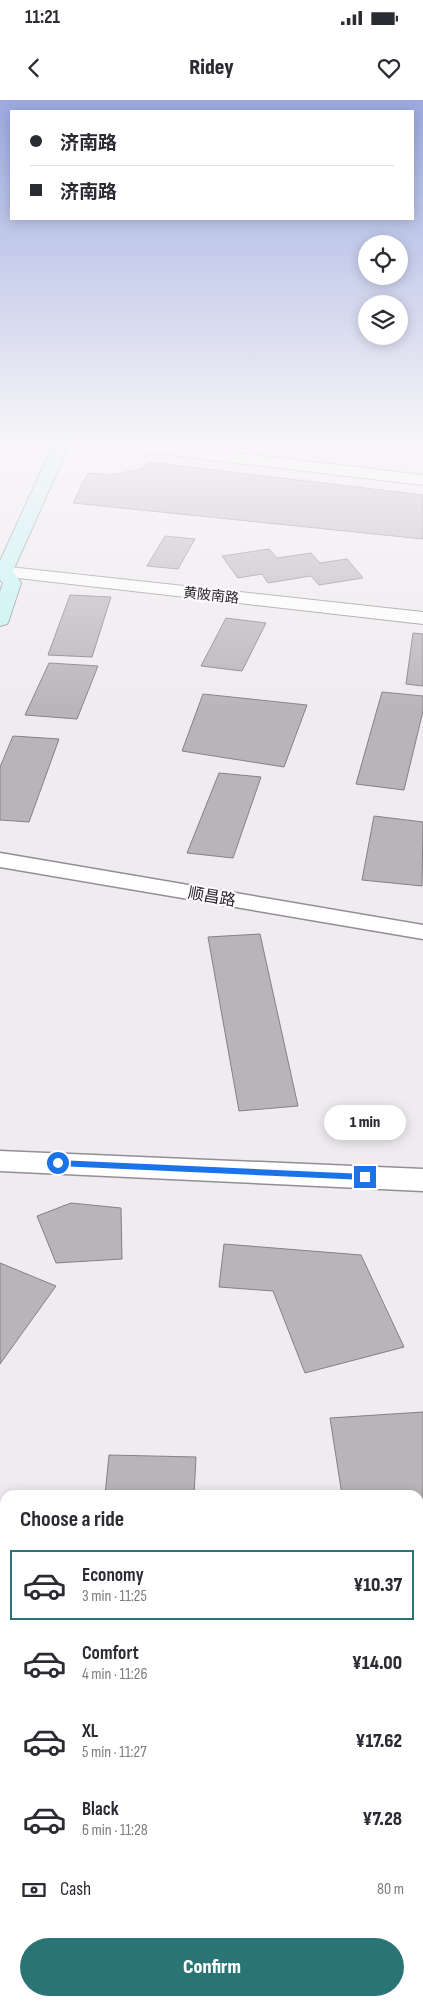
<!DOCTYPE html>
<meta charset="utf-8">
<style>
:root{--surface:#fff;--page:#f2f2f3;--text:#2b2b33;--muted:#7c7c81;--line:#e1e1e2;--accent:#2a7475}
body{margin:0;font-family:"Sofia Sans Condensed","Noto Sans SC",sans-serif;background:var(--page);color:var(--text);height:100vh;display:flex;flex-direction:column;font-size:19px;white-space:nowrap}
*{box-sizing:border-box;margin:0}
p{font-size:16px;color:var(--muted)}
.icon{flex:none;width:28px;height:28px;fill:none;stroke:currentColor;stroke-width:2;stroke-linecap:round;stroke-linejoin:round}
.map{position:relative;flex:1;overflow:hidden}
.details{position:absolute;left:0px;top:1390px;width:424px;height:516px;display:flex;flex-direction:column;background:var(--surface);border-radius:15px 15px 0 0;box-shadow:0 2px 12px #0003}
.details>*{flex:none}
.hud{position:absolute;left:10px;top:10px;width:404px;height:110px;border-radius:0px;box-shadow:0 2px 12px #0003;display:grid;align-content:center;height:110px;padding:0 20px;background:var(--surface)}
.tools{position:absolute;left:358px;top:135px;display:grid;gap:10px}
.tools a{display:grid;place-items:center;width:50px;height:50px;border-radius:50%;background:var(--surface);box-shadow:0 2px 12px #0003;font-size:25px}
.end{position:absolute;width:22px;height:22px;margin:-11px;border:6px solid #1a73e8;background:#fff;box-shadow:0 0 0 2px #fff}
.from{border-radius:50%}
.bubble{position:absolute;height:35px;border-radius:18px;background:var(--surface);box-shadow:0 2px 12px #0003;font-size:16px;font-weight:800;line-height:35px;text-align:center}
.hud b{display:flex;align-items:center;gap:18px;height:48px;font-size:19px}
.hud b+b{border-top:1px solid var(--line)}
.hud i{width:12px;height:12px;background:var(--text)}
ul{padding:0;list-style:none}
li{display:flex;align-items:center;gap:15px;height:70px;margin:0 10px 8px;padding:0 10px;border:2px solid transparent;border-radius:0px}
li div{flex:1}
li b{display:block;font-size:19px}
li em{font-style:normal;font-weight:800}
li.active{border-color:var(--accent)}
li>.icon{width:45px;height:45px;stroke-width:1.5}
h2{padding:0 20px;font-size:22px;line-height:60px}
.pay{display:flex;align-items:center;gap:12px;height:55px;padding:0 20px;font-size:19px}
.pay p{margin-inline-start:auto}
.cta{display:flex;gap:10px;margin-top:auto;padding:10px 20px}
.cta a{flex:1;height:58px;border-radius:30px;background:var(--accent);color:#fff;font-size:20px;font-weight:800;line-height:58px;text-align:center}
.status{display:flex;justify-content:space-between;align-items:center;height:35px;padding:0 25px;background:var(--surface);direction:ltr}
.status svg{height:14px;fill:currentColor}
header{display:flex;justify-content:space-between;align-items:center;height:65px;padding:0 20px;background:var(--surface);font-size:22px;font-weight:800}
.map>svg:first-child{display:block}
.building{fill:#b8b4b8;stroke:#848084}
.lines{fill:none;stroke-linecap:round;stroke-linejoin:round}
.minor-casing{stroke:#928e93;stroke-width:3}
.tertiary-casing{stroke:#928e93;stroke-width:2}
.secondary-casing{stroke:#928e93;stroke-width:2}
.minor{fill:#fff;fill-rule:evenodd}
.tertiary{fill:#fff;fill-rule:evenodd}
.secondary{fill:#c0f4f4;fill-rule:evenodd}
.route{fill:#1a73e8}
.labels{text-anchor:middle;stroke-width:4.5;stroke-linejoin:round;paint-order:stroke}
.far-street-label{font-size:14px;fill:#262527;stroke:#fdf9fd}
.street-label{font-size:16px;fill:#262527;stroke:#fdf9fd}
</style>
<div class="status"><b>11:21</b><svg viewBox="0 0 49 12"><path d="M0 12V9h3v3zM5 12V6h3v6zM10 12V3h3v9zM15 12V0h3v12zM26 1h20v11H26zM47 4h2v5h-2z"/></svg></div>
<header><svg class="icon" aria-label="back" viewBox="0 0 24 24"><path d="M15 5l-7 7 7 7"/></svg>Ridey<svg class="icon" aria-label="heart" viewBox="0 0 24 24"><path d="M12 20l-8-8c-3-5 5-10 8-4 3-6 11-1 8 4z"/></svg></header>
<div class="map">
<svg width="423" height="1906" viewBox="0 0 423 1906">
<rect width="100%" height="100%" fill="#efebf0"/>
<g class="building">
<path d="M148 362 423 395V439L73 403 88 373 110 375 141 369Z"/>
<path d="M165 436 195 439 178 469 147 466Z"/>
<path d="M269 449 277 458 311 453 320 463 347 459 363 478 319 485 311 476 268 483 262 474 238 478 222 456Z"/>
<path d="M70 495 111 497 92 557 48 555Z"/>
<path d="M226 518 266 523 242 571 201 566Z"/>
<path d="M413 533 423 534V586L406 584Z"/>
<path d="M49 563 98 566 77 619 25 615Z"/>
<path d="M382 592 423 596V611L404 690 356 684Z"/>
<path d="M203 594 307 605 284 667 182 651Z"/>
<path d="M13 636 59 639 29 722 0 720V667Z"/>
<path d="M219 673 261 677 233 758 187 753Z"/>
<path d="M374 716 423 722 422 786 362 780Z"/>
<path d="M260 834 298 1006 239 1011 208 837Z"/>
<path d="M71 1103 121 1108 122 1159 56 1163 37 1116Z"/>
<path d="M224 1144 361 1155 404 1247 305 1273 273 1191 219 1187Z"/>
<path d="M0 1163 56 1186 0 1264Z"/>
<path d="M423 1312V1508H419V1395H342L330 1318Z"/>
<path d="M109 1355 196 1357 194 1395H105Z"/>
</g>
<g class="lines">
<defs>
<g id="minor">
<path d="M0 753 423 825V839L0 767Z"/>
<path d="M0 1051 423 1069V1091L0 1071Z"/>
<path d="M0 1587 5 1588V1626L0 1625Z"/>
<rect x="419" y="1613" width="4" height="40"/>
</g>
<g id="tertiary">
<path d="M104 343H151L423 375V385L112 348Z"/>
<path d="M0 466 423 512V524L0 476Z"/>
</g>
<path id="secondary" d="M54 343H70L13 471 21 483 9 520 7 524 0 526V492L3 483 0 480V461Z"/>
</defs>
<use href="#minor" class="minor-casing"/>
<use href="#tertiary" class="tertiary-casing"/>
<use href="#secondary" class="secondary-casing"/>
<use href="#minor" class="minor"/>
<use href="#tertiary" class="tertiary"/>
<use href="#secondary" class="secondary"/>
</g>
<linearGradient id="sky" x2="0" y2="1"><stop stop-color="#9caae0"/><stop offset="0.56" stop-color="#f8f6f8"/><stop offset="1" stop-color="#f8f6f8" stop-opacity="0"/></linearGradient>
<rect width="423" height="610" fill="url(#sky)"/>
<path class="route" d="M58 1060 365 1074 370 1077 365 1080 58 1066 53 1063Z"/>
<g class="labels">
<g class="far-street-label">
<text transform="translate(211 495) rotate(6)" y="5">黄陂南路</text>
</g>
<g class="street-label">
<text transform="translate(212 796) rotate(10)" y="6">顺昌路</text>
</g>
</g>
</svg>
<div class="tools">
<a><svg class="icon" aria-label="locate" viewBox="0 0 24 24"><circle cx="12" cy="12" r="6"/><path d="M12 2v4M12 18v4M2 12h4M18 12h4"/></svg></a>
<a><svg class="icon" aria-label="layers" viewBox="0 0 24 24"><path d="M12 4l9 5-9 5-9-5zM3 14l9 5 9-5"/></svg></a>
</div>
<i class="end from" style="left:58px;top:1063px"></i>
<i class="end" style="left:365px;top:1077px"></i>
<div class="bubble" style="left:324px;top:1005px;width:82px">1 min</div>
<div class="hud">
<b><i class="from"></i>济南路</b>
<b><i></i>济南路</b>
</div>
<section class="details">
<h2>Choose a ride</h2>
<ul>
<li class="active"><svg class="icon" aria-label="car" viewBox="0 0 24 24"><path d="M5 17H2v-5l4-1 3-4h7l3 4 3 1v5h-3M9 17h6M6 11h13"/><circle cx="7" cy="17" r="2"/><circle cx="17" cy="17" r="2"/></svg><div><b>Economy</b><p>3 min · 11:25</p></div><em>¥10.37</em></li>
<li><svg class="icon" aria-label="car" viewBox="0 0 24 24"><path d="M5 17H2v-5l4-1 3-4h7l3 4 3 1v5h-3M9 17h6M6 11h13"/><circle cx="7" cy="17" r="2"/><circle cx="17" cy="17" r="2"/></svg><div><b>Comfort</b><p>4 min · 11:26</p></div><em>¥14.00</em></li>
<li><svg class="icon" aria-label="car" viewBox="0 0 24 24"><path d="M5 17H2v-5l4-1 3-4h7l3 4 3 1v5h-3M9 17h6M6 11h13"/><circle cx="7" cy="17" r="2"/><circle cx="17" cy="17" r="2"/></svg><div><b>XL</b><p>5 min · 11:27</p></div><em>¥17.62</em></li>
<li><svg class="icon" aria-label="car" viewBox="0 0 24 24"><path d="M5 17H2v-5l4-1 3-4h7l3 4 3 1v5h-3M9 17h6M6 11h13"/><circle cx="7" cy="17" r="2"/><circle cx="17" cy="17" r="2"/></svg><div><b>Black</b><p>6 min · 11:28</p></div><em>¥7.28</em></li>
</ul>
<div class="pay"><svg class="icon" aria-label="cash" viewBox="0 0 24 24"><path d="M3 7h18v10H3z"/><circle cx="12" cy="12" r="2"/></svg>Cash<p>80 m</p></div>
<div class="cta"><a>Confirm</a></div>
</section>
</div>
